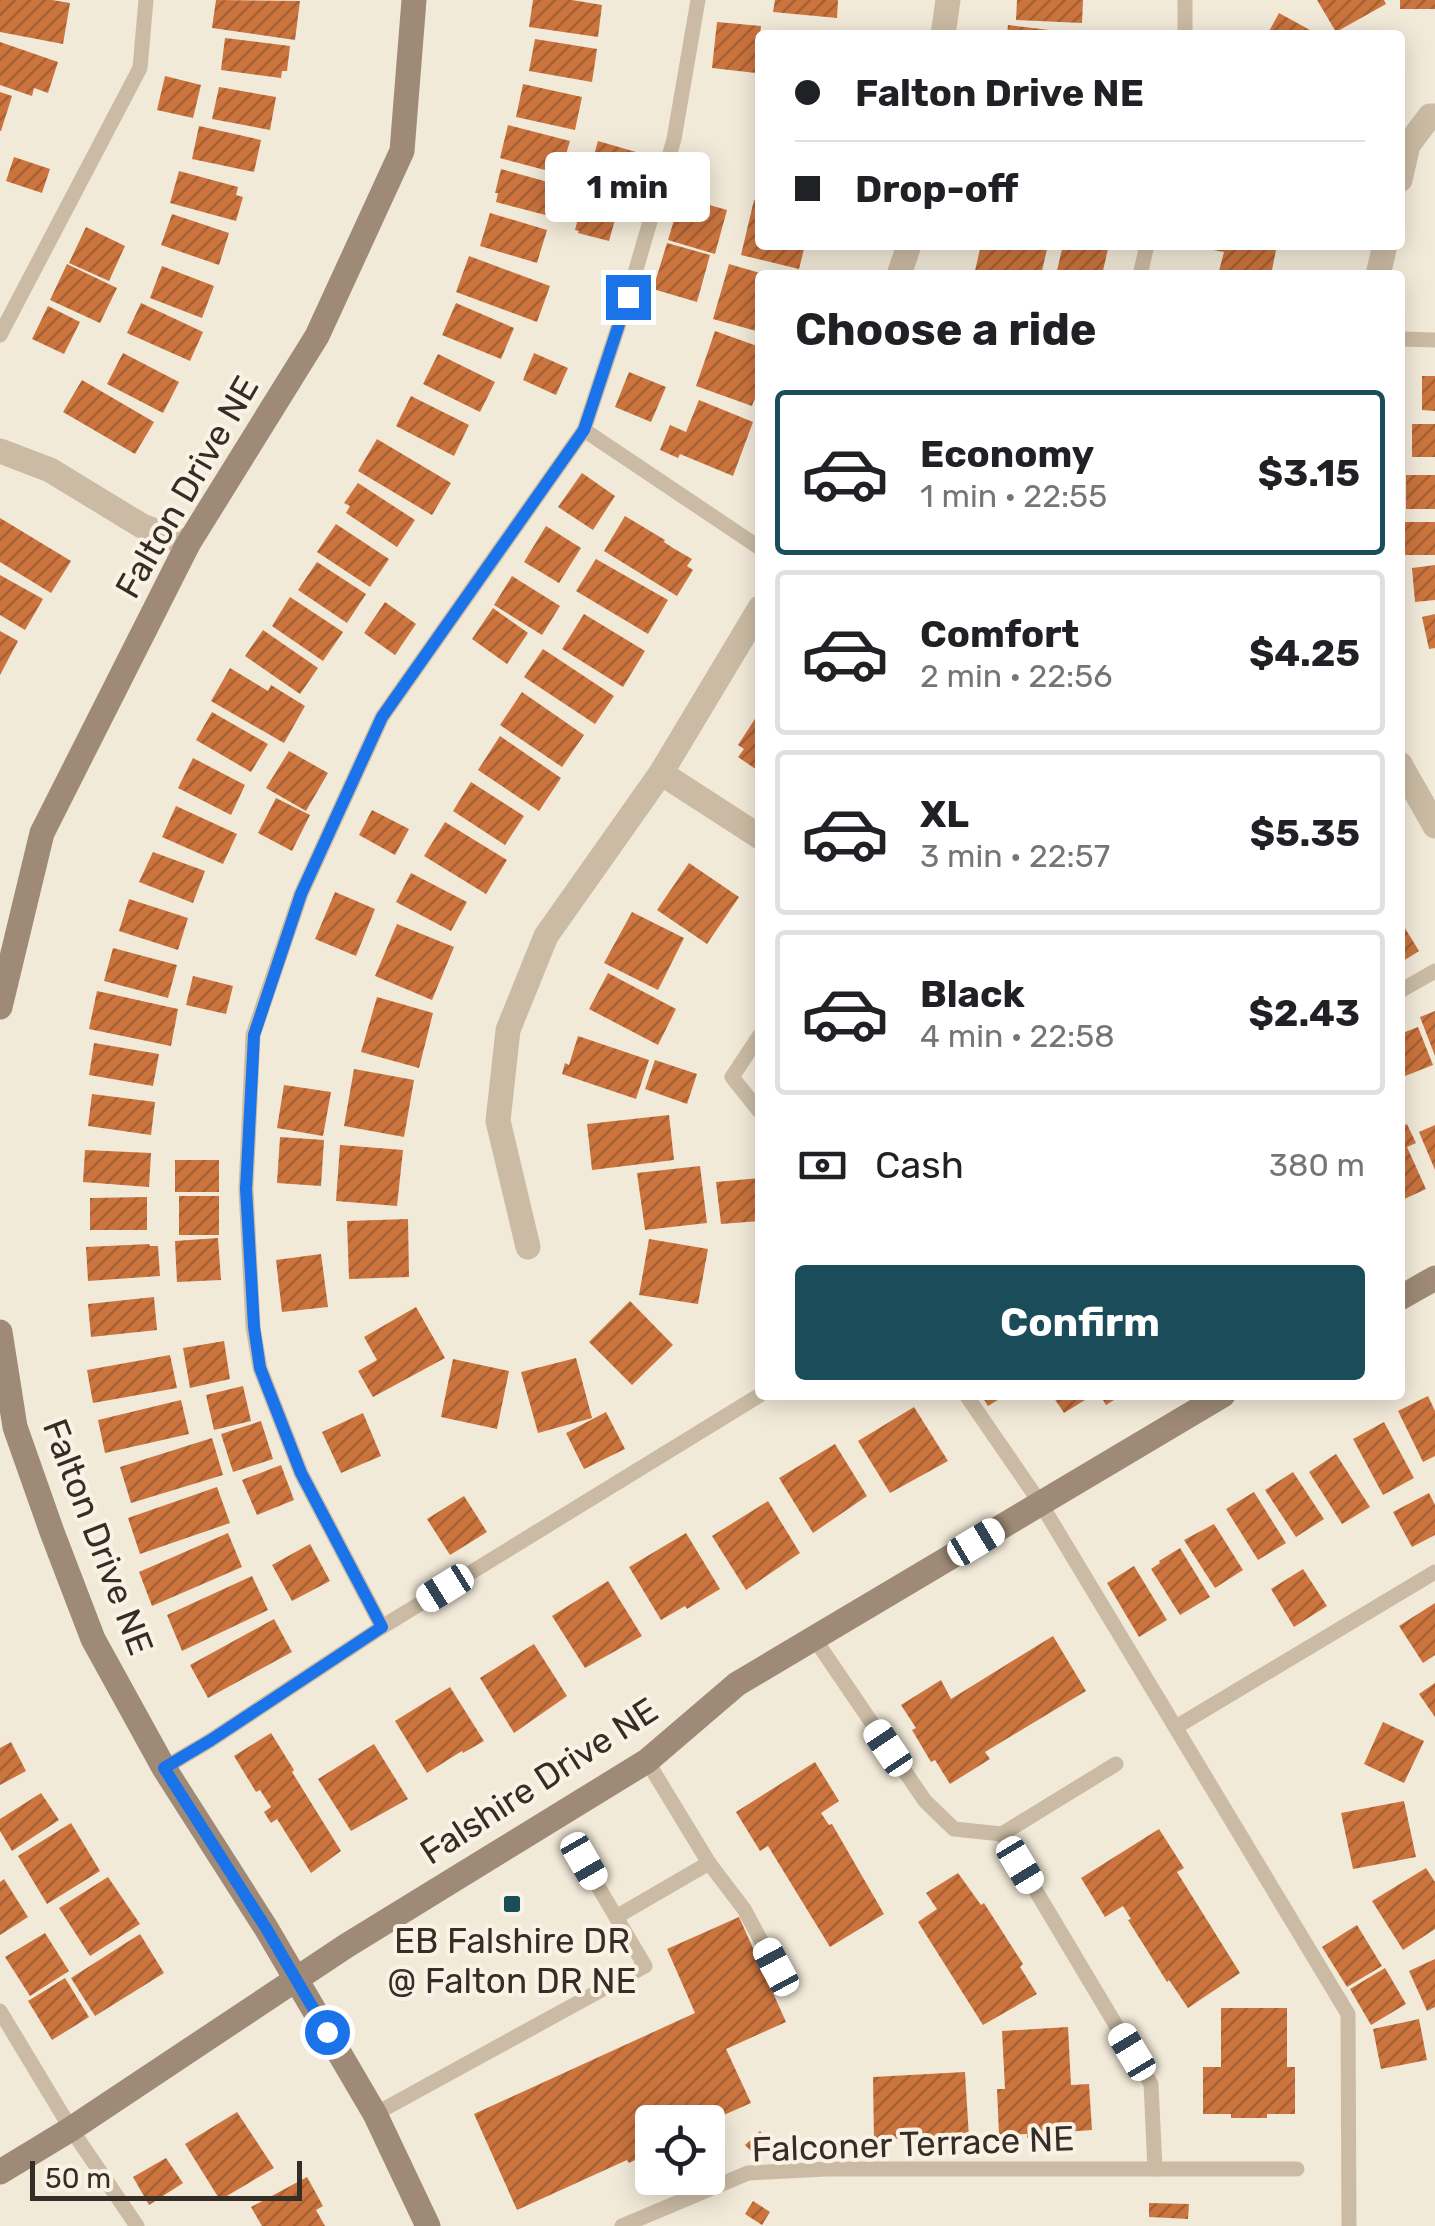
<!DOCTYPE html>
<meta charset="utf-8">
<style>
:root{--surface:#fff;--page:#f2f2f2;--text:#202124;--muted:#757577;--line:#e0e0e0;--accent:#1a4c59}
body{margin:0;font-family:Rubik,sans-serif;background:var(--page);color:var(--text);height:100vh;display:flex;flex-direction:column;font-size:38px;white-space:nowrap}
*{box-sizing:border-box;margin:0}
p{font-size:32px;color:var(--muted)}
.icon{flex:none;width:55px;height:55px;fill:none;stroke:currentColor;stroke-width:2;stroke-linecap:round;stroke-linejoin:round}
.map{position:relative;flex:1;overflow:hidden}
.panel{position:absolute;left:755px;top:270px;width:650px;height:1130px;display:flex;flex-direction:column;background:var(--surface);border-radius:10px;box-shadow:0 5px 25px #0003}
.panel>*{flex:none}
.guide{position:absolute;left:755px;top:30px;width:650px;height:220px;border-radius:10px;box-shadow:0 5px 25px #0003;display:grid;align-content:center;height:220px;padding:0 40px;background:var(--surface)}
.fabs{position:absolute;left:635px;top:2105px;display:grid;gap:20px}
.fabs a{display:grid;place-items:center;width:90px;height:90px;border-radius:10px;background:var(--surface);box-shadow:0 5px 25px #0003;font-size:50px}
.scale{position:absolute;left:30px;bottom:25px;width:272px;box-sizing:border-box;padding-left:10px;border:5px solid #362d26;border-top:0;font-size:28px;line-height:35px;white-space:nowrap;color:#362d26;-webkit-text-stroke:8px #faf3e5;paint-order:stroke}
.end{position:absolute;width:45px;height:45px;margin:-22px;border:12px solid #1a73e8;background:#fff;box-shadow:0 0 0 5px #fff}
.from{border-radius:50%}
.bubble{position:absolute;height:70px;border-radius:10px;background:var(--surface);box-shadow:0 5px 25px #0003;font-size:32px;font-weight:700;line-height:70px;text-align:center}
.car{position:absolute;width:30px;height:60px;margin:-30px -15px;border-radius:12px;box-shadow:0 0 8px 2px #0007;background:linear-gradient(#fff 24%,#345 0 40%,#fff 0 76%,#345 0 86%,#fff 0)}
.guide b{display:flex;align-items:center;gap:35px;height:95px;font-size:38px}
.guide b+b{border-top:2px solid var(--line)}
.guide i{width:25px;height:25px;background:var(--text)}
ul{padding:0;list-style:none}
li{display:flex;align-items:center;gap:30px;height:165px;margin:0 20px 15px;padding:0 20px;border:5px solid var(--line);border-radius:10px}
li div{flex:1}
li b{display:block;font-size:38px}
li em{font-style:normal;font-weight:700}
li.on{border-color:var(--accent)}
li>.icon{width:90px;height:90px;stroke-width:1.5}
h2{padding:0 40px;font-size:45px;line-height:120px}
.pay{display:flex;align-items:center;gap:25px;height:110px;padding:0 40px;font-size:38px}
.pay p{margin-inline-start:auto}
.cta{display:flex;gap:20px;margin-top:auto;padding:20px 40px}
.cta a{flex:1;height:115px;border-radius:10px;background:var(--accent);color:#fff;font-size:40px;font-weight:700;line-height:115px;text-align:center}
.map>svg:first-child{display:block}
.building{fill:url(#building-hatch)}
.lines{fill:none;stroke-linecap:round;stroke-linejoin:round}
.lane{stroke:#cbbba4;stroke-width:15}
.street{stroke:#cbbba4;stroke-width:25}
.secondary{stroke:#9e8a76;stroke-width:25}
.route{stroke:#1a73e8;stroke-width:12}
.poi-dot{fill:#1a4c59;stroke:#faf3e5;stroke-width:4}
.labels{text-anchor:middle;stroke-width:8;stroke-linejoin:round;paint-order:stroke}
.street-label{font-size:35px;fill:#362d26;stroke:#faf3e5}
.poi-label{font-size:35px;fill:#362d26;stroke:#faf3e5}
</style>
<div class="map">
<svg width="1435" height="2226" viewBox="0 0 1435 2226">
<defs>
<pattern id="building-hatch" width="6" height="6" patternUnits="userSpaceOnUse" patternTransform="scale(2.5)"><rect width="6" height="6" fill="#cb743e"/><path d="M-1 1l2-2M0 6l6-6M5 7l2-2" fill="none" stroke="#a66034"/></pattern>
</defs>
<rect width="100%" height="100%" fill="#f2ead9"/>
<g class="building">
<path d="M0 0H52L70 3 63 44 0 32Z"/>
<path d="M216 0 300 1 295 40 212 28Z"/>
<path d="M533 0H572L602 5 598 37 529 27Z"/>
<path d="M775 0H838L837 18 773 12Z"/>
<path d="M1017 0H1083L1082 23 1016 20Z"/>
<path d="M1317 0H1384L1386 4 1336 32Z"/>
<rect x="1400" y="0" width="35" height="9"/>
<path d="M1279 13 1319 35H1267Z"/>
<path d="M717 22 761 26 756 73 712 68Z"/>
<path d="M1008 25 1074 33V35H1007Z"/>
<path d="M225 38 290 46 287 71H282L281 78 221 70Z"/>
<path d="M535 39 597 49 592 82 529 71Z"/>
<path d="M0 42 58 62 48 93 34 88 32 96 0 85Z"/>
<path d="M165 76 201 85 193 118 157 110Z"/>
<path d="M523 84 582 97 575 130 516 117Z"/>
<path d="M219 87 276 97 270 130 212 119Z"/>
<path d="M0 92 12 96 1 131H0Z"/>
<path d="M508 125 570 141 560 174 500 158Z"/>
<path d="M199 126 261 140 254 172 192 159Z"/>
<path d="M598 141 636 152 624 193 586 182Z"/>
<path d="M14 157 50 169 42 193 6 181Z"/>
<path d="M501 169 566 187 557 218 496 202 498 193H495Z"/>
<path d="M179 171 238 187 236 195 243 197 236 221 170 203Z"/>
<path d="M586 188 621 198 609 241 578 233 579 231 575 230Z"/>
<path d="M681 197 727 210 715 254 668 240Z"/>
<path d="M754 200 760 202V245H805L799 269 741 255Z"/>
<path d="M490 213 547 230 537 263 480 246Z"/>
<path d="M172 214 229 233 219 265 161 245Z"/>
<path d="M86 227 125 246 109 281 69 263Z"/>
<path d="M667 243 710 255 697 302 653 289Z"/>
<path d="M981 245H1048L1041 275H974Z"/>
<path d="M1063 245H1090L1108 249 1102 275H1056Z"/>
<path d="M1215 245H1277L1271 275H1218L1224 252 1213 250Z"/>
<path d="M469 256 550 286 537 322 456 292Z"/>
<path d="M67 264 117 288 100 323 50 300Z"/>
<path d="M729 264 760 273V332L713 319Z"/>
<path d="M162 266 214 286 202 318 150 298Z"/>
<path d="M141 303 203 332 190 361 127 333Z"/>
<path d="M456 303 514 328 501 359 442 335Z"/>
<path d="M48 306 80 322 64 354 32 339Z"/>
<path d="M715 331 760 347V385L752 406 696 386Z"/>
<path d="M123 353 179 382 163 413 107 384Z"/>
<path d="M534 353 568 368 556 395 523 380Z"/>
<path d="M438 354 495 382 480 412 423 384Z"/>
<path d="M629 372 666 387 651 422 615 407Z"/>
<path d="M1422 376H1435V411L1422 410Z"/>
<path d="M82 380 154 422 135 454 63 412Z"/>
<path d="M411 396 469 425 454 456 396 426Z"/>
<path d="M699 400 753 422 733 476 680 454 678 458 660 450 670 425 686 432Z"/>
<rect x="1412" y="424" width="23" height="33"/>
<path d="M377 439 451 483 432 515 358 471Z"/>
<path d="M582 473 615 496 593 530 558 507Z"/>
<rect x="1406" y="475" width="29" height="34"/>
<path d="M358 483 415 520 397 547 346 513 350 506 344 503Z"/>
<path d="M625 516 665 540 664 542 673 548 692 559 687 566 693 570 677 596 604 551Z"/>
<path d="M0 518 71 561 51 593 0 562Z"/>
<rect x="1401" y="522" width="34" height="33"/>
<path d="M336 524 389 559 370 587 317 552Z"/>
<path d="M546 526 581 548 559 583 524 562Z"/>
<path d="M596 559 668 600 648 634 576 591Z"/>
<path d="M317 562 366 594 347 623 298 590Z"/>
<path d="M1435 565V600L1415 602 1412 568Z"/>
<path d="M0 575 43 599 25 630 0 615Z"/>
<path d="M512 576 560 606 542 635 494 605Z"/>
<path d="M290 597 343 632 323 661 272 626Z"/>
<path d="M385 602 416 624 395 655 364 633Z"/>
<path d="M493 608 528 633 507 664 472 639Z"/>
<path d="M584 614 645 651 623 687 562 649Z"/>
<path d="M1435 614V648L1429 649 1422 617Z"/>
<path d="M263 630 318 668 300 694 245 656Z"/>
<path d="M0 631 18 641 0 675Z"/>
<path d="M543 649 614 696 595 724 524 677Z"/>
<path d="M230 668 268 691 271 685 305 706 284 743 211 701Z"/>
<path d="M522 692 584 735 562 767 500 725Z"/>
<path d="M760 711V772L738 757 744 749 738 745Z"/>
<path d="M212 712 268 744 251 772 196 740Z"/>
<path d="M500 736 561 778 539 811 478 770Z"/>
<path d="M289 751 328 773 306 811 266 788Z"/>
<path d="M193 758 245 785 231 815 178 788Z"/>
<path d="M471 782 524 816 505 845 453 811Z"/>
<path d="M276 798 310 815 292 851 258 833Z"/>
<path d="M176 806 237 834 223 864 162 837Z"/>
<path d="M372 810 409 829 395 855 359 835Z"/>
<path d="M445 822 507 860 486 894 424 856Z"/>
<path d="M153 852 205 871 193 903 139 882Z"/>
<path d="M689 863 739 897 707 944 657 910Z"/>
<path d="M411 873 467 902 451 931 396 902Z"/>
<path d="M335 892 375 909 356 956 315 939Z"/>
<path d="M129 899 188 918 178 950 119 931Z"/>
<path d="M632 912 684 938 658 990 604 963Z"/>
<path d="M1400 920 1419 951 1400 963Z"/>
<path d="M397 924 454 947 432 1000 375 976Z"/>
<path d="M113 948 177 965 168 998 104 981Z"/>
<path d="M608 973 676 1009 658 1045 589 1009Z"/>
<path d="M193 976 233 986 226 1014 186 1005Z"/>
<path d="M97 991 178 1009 171 1046 89 1029Z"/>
<path d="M377 997 433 1013 419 1068 361 1052Z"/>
<path d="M1435 1011V1056L1420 1017Z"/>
<path d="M1418 1027 1433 1065 1400 1078V1034Z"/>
<path d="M578 1036 649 1060 636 1099 562 1074 565 1063 569 1065Z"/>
<path d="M94 1043 159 1054 153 1086 89 1075Z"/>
<path d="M655 1060 697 1074 687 1104 645 1089Z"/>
<path d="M354 1069 414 1080 404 1137 344 1126Z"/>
<path d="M284 1085 331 1092 323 1136 277 1128Z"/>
<path d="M92 1094 155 1102 151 1135 88 1126Z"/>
<path d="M669 1115 674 1160 592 1170 587 1124Z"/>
<path d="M1407 1124 1416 1143 1407 1147 1426 1189 1400 1201V1127Z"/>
<path d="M1435 1125V1170L1419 1132Z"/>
<path d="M280 1137 324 1140 321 1186 277 1183Z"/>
<path d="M340 1145 403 1150 397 1206 336 1201Z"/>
<path d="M85 1150 151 1153 149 1187 83 1182Z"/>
<rect x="175" y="1160" width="44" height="32"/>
<path d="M700 1166 707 1223 645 1230 637 1173Z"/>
<path d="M760 1178V1221L721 1224 716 1182Z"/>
<rect x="179" y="1196" width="40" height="39"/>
<path d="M147 1197V1230H90V1198Z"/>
<path d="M408 1219 409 1277 349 1279 347 1221Z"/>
<path d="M218 1238 221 1280 177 1282 175 1241Z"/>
<path d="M649 1239 708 1249 698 1304 639 1295Z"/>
<path d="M149 1244 150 1246H158L160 1276 88 1281 86 1247Z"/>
<path d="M321 1254 328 1307 282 1312 276 1260Z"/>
<path d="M154 1297 157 1330 91 1337 88 1304Z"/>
<path d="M630 1301 673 1345 632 1385 589 1342Z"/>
<path d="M416 1307 445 1358 373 1397 358 1371 377 1360 364 1337Z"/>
<path d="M224 1341 230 1379 190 1388 183 1348Z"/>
<path d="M170 1355 177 1388 93 1403 87 1370Z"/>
<path d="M576 1358 592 1418 538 1433 521 1372Z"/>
<path d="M453 1359 509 1371 497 1429 441 1417Z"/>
<path d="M243 1386 251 1421 214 1430 206 1395Z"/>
<path d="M981 1395H1006L988 1406Z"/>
<path d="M1052 1395H1093L1064 1413Z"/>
<path d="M1100 1395H1122L1106 1405Z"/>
<path d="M1428 1396 1435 1411V1456L1423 1462 1398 1411Z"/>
<path d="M181 1400 189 1434 105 1453 98 1420Z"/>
<path d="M914 1407 948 1461 890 1493 858 1441Z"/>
<path d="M606 1412 625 1449 584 1469 566 1433Z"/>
<path d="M363 1413 381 1456 341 1473 322 1432Z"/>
<path d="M261 1421 273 1459 233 1472 221 1434Z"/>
<path d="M1384 1422 1414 1478 1383 1495 1353 1439Z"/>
<path d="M212 1438 223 1475 131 1503 120 1467Z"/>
<path d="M835 1444 867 1496 813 1533 779 1478Z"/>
<path d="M1336 1454 1370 1507 1342 1524 1309 1472Z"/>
<path d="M281 1465 294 1500 257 1515 242 1480Z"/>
<path d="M1293 1472 1324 1519 1296 1537 1265 1490Z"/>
<path d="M217 1487 230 1523 140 1554 128 1518Z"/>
<path d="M1254 1492 1286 1543 1258 1560 1226 1509Z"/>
<path d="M1429 1493 1435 1505V1535L1412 1547 1393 1512Z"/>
<path d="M464 1496 487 1532 450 1555 427 1519Z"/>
<path d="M768 1501 800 1553 746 1590 712 1536Z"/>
<path d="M1214 1524 1243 1570 1215 1588 1184 1540Z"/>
<path d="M228 1533 242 1567 152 1606 139 1572Z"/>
<path d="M686 1533 720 1589 687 1609 685 1606 661 1620 629 1567Z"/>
<path d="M310 1544 330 1581 292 1601 272 1565Z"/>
<path d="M1180 1548 1210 1597 1180 1615 1151 1569 1160 1563 1159 1561Z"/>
<path d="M1134 1566 1167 1620 1139 1637 1107 1583Z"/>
<path d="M1303 1569 1327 1606 1294 1627 1271 1589Z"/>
<path d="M252 1576 268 1610 182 1651 167 1615Z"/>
<path d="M608 1581 642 1636 585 1668 552 1616Z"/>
<path d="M1435 1603V1655L1423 1663 1399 1626Z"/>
<path d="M274 1619 292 1652 208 1698 190 1665Z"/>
<path d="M1053 1636 1086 1691 985 1752 990 1759 950 1784 935 1760 931 1762 912 1730 916 1728 901 1705 941 1680 951 1699Z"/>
<path d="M534 1644 567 1696 514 1733 480 1678Z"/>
<path d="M1435 1683V1717L1419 1694Z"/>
<path d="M450 1687 484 1741 463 1753 462 1751 427 1773 395 1721Z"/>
<path d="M1383 1722 1424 1741 1404 1783 1364 1764Z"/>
<path d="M271 1733 294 1770 292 1772 341 1851 311 1873 277 1819 271 1823 264 1812 271 1807 260 1790 256 1792 234 1756Z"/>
<path d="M11 1742 26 1771 0 1785V1748Z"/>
<path d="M374 1744 408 1799 351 1831 318 1779Z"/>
<path d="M815 1762 839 1801 821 1813 829 1825 832 1824 884 1914 830 1947 768 1846 760 1851 736 1812Z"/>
<path d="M41 1793 59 1820 12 1851 0 1831V1819Z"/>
<path d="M1404 1801 1416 1857 1353 1869 1341 1813Z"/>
<path d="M71 1823 100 1871 47 1904 18 1856Z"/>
<path d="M1159 1829 1184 1868 1177 1872 1240 1973 1188 2008 1169 1980 1167 1982 1128 1920 1131 1919 1123 1906 1105 1917 1081 1878Z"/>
<path d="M1426 1868 1435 1882V1929L1403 1950 1372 1901Z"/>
<path d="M958 1873 981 1905 984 1903 1023 1964 1020 1967 1037 1994 983 2025 918 1922 937 1909 926 1893Z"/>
<path d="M108 1877 140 1924 90 1956 59 1908Z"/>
<path d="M4 1879 28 1917 0 1935V1882Z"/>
<path d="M739 1917 786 2022 726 2049 751 2103 708 2122H652V2152L629 2163 627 2160 517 2210 474 2114 695 2013 667 1949Z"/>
<path d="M1357 1925 1382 1966 1347 1987 1322 1947Z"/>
<path d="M45 1933 69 1971 30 1996 5 1957Z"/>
<path d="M140 1934 164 1973 95 2016 71 1978Z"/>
<path d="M1435 1959V2007L1427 2011 1409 1971Z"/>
<path d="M1385 1968 1406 2004 1371 2025 1350 1989Z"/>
<path d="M65 1978 89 2017 52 2040 28 2001Z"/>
<path d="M1221 2008H1287V2067H1295V2114H1267V2118H1231V2114H1203V2067H1221Z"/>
<path d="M1419 2019 1427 2060 1381 2069 1373 2029Z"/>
<path d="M1068 2027 1071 2085 1089 2084 1092 2130 1064 2132V2137L1027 2138V2134L999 2135 997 2089H1005L1002 2031Z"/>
<path d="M965 2072 969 2138 906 2141V2138L874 2140 873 2077Z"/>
<path d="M237 2112 274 2168 220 2200 185 2144Z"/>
<path d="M760 2131 770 2142 755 2155 745 2145Z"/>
<path d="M166 2158 183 2183 149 2205 133 2177Z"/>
<path d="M307 2177 323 2206 316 2210 325 2226H262L251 2207Z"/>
<path d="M753 2201 770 2212 762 2225 745 2214Z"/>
<path d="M1149 2203 1189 2204 1188 2219 1149 2217Z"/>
</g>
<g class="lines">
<g class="lane">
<path d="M698 0 674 139 628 297 584 430 382 717 301 894 253 1035 246 1189 253 1327 260 1368 301 1473 382 1627 760 1395"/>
<path d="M1185 35V0"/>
<path d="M1140 275 1147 245"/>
<path d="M0 335 140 68 146 0"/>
<path d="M1400 339 1435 340"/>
<path d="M584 430 760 548"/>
<path d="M1400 991 1435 971"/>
<path d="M760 1035 732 1077 760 1112"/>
<path d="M966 1395 1041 1504 1348 2014 1349 2226"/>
<path d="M814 1638 925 1801 954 1829 1002 1834 1116 1764"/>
<path d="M1176 1727 1435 1572"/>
<path d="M647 1761 709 1863 744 1909 775 1967"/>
<path d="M164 1768 211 1740 382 1627"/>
<path d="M1002 1834 1151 2084 1155 2169"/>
<path d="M616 1917 709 1863"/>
<path d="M0 2011 71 2129 137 2226"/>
<path d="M375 2114 645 1966 583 1861"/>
<path d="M622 2226 748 2173 826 2169H1297"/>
</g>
<g class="street">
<path d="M943 35 948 0"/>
<path d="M1400 180 1408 145 1430 116H1435"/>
<path d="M899 275 909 245"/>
<path d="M1378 275 1385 245"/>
<path d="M0 451 50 470 142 526 188 544"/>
<path d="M1400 764 1435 826"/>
<path d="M661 773 760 837"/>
<path d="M528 1247 498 1121 508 1030 546 936 661 773 760 608"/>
</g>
<g class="secondary">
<path d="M0 1007 42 833 188 544 317 336 402 151 414 0"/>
<path d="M1400 1298 1435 1278"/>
<path d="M0 1332 15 1427 52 1532 93 1639 164 1768 266 1928 375 2114 428 2226"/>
<path d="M0 2172 71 2129 346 1946 647 1761 737 1684 1223 1395"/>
</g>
</g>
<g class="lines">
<path class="route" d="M327 2032 266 1928 164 1768 211 1740 382 1627 301 1473 260 1368 254 1327 246 1189 254 1035 301 894 382 717 584 430 628 297"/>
</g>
<rect class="poi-dot" x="502" y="1894" width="20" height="20" rx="5"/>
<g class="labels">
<g class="street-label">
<text transform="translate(187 487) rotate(-60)" y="12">Falton Drive NE</text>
<text transform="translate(98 1537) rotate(69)" y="12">Falton Drive NE</text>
<text transform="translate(539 1781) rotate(-33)" y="12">Falshire Drive NE</text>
<text transform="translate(913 2144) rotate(-2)" y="12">Falconer Terrace NE</text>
</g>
<g class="poi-label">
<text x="512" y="1953">EB Falshire DR<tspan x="512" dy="40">@ Falton DR NE</tspan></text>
</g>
</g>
</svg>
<div class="fabs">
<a><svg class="icon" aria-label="locate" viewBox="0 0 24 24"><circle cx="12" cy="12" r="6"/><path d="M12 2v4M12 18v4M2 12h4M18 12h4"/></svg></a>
</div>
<div class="scale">50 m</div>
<i class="end from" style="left:327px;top:2032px"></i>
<i class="end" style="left:628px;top:297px"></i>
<div class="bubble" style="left:545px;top:152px;width:165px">1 min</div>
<i class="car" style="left:976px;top:1542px;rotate:59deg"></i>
<i class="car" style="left:445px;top:1588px;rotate:238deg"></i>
<i class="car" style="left:888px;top:1748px;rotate:326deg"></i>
<i class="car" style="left:584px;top:1861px;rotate:150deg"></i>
<i class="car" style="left:1020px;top:1865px;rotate:149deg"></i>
<i class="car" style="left:776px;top:1967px;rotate:332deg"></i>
<i class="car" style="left:1132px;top:2052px;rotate:329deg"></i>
<div class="guide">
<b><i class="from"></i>Falton Drive NE</b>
<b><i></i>Drop-off</b>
</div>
<section class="panel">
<h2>Choose a ride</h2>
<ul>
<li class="on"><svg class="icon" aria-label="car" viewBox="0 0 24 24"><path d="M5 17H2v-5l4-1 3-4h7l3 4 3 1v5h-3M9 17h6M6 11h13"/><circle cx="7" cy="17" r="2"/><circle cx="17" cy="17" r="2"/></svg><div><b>Economy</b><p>1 min · 22:55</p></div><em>$3.15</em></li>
<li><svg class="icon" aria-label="car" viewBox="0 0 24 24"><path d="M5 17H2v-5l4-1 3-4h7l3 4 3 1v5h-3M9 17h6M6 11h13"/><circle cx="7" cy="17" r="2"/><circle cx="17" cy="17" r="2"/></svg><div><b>Comfort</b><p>2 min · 22:56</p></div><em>$4.25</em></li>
<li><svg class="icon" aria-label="car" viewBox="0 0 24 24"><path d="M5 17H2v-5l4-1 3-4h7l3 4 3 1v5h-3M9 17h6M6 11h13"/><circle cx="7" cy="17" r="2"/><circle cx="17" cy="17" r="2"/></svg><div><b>XL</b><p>3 min · 22:57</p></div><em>$5.35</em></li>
<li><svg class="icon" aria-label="car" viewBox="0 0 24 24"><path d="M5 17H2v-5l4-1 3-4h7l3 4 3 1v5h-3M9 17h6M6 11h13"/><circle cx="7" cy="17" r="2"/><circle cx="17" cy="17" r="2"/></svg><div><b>Black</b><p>4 min · 22:58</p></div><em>$2.43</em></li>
</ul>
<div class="pay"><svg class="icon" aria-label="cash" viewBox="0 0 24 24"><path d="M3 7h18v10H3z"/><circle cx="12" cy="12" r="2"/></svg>Cash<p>380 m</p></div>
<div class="cta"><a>Confirm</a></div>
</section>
</div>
